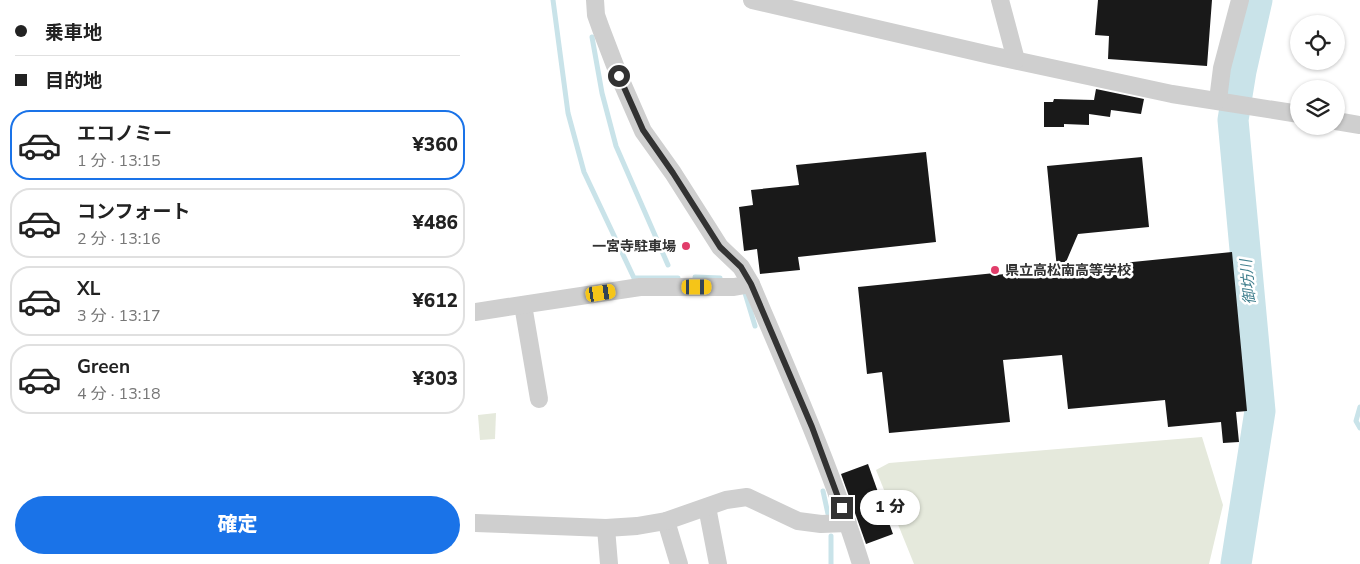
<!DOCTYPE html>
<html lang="ja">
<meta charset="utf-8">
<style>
:root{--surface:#fff;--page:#f2f2f2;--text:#222;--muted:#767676;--line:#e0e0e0;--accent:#1a73e8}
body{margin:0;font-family:"Nunito Sans","Noto Sans JP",sans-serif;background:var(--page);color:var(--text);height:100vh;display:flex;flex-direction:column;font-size:19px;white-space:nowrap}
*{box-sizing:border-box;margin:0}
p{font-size:16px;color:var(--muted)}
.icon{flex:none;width:28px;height:28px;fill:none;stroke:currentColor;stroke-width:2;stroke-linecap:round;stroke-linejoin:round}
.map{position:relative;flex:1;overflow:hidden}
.side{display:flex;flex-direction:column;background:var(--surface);width:475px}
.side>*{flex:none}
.top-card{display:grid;align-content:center;height:110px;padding:0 15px;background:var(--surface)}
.fabs{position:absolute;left:815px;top:15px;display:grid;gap:10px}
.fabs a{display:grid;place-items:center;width:55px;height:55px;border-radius:50%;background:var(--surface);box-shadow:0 1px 4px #0004;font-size:25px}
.end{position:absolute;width:22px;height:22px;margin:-11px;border:6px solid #323232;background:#fff;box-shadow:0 0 0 2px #fff}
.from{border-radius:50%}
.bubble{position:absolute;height:35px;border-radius:18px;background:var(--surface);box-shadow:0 1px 4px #0004;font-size:16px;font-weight:800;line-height:35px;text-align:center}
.car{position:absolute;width:15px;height:30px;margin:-15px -8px;border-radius:6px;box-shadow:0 0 4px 1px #0007;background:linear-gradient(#f5c518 24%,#345 0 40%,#f5c518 0 76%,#345 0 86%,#f5c518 0)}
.top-card b{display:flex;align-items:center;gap:18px;height:48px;font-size:19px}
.top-card b+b{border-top:1px solid var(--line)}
.top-card i{width:12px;height:12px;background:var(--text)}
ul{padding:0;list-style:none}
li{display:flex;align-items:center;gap:15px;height:70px;margin:0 10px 8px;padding:0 5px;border:2px solid var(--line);border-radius:20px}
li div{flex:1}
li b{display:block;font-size:19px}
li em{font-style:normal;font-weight:800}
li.selected{border-color:var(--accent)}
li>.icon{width:45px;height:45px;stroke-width:1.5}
.button{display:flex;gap:10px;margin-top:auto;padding:10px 15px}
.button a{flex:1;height:58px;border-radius:30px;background:var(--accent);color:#fff;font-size:20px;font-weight:800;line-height:58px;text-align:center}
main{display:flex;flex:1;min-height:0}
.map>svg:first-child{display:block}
.green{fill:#e5e9dc}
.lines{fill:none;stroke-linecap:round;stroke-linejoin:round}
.stream{stroke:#c9e3e9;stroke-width:5}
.river{stroke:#c9e3e9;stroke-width:31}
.building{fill:#191919}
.minor{stroke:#cfcfcf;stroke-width:18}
.route{stroke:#323232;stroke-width:6}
.poi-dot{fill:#e13d6a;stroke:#fff;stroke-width:2}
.labels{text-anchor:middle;stroke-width:5;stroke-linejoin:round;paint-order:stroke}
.poi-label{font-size:14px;font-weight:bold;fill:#323232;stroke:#fff;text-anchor:end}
.water-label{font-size:15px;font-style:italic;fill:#3f7e8d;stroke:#fff}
</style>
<main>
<section class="side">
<div class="top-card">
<b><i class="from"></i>乗車地</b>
<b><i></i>目的地</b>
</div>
<ul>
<li class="selected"><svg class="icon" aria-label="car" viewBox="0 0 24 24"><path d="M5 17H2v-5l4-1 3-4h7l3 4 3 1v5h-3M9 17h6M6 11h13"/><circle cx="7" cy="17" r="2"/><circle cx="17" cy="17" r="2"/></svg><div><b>エコノミー</b><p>1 分 · 13:15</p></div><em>¥360</em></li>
<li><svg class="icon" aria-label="car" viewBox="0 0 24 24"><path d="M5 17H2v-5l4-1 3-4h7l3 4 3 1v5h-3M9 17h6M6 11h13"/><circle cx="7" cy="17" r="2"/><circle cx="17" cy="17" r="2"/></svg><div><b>コンフォート</b><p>2 分 · 13:16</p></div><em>¥486</em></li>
<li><svg class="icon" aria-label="car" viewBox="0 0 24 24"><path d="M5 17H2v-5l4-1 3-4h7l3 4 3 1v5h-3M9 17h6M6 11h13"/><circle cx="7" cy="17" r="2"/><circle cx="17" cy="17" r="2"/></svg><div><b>XL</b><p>3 分 · 13:17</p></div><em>¥612</em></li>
<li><svg class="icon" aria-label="car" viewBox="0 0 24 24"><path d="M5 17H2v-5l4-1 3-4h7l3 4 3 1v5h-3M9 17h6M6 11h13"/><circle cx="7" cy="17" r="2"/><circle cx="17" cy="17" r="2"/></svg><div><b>Green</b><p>4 分 · 13:18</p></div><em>¥303</em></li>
</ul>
<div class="button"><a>確定</a></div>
</section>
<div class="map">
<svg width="885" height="564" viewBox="0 0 885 564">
<rect width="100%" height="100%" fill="#fff"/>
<g class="green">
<path d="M21 413 20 439 5 440 3 415Z"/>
<path d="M727 437 748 505 734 564H439L401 470 414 463Z"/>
</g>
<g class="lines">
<g class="stream">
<path d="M78 0 93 113 109 172 159 278H203"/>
<path d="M117 37 127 93 141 146 193 265"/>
<path d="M220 277 245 278"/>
<path d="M270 293 280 326"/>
<path d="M885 407 881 421 885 428"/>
<path d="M348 491 353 514"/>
<path d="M356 564V536"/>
</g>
<path class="river" d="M761 564 785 411 758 120 766 71 782 0"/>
</g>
<g class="building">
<path d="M623 0H737L732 66 633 59 634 36 620 35Z"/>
<path d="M621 89 669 99 666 114 636 110 635 117 614 114V125L589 124V127H569V102H578L579 99 619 100Z"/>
<path d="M451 152 461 242 323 257 325 270 285 274 282 249 269 251 264 207 278 205 276 190 324 185 321 165Z"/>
<path d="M667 157 674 227 603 234 588 269 757 252 772 411 761 412 764 442 748 443 746 422 693 427 690 400 593 409 587 355 528 360 535 422 414 433 407 372 392 374 383 287 520 273V275L582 269 572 166Z"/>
<path d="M393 464 418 534 391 544 366 474Z"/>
</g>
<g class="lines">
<g class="minor">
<path d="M120 0 121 15 126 29 144 76 168 131 198 173 245 247 266 267 276 284C315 376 356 468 386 564"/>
<path d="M277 0 515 55 697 94 824 114"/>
<path d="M525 0 541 60"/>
<path d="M743 100 747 68 765 0"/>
<path d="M861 121 885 125"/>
<path d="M48 305 64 399"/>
<path d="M0 312 165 287H259L276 284"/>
<path d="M232 507 243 564"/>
<path d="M191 521 204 564"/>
<path d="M0 523 131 528 162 526 191 521 251 500 272 497 323 521 346 524 373 523"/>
<path d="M131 528 134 564"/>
</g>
</g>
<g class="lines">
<path class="route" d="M144 76 168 130 198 173 245 247 266 267 276 284 337 427 367 508"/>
</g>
<g class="poi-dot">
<circle cx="211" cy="246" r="5"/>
<circle cx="520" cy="270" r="5"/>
</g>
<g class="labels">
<g class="poi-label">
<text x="201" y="251">一宮寺駐車場</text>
<text x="530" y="275" text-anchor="start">県立高松南高等学校</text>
</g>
<g class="water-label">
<text transform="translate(773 282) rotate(-95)" y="5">御坊川</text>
</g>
</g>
</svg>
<div class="fabs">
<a><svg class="icon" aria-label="locate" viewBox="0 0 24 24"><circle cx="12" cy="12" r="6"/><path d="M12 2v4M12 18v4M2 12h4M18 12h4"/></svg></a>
<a><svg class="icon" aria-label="layers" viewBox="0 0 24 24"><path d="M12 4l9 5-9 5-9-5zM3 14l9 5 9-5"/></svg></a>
</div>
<i class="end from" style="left:144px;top:76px"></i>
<i class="end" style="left:367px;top:508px"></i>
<div class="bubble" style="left:385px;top:490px;width:60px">1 分</div>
<i class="car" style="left:222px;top:287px;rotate:90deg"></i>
<i class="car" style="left:126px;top:293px;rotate:81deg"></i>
</div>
</main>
